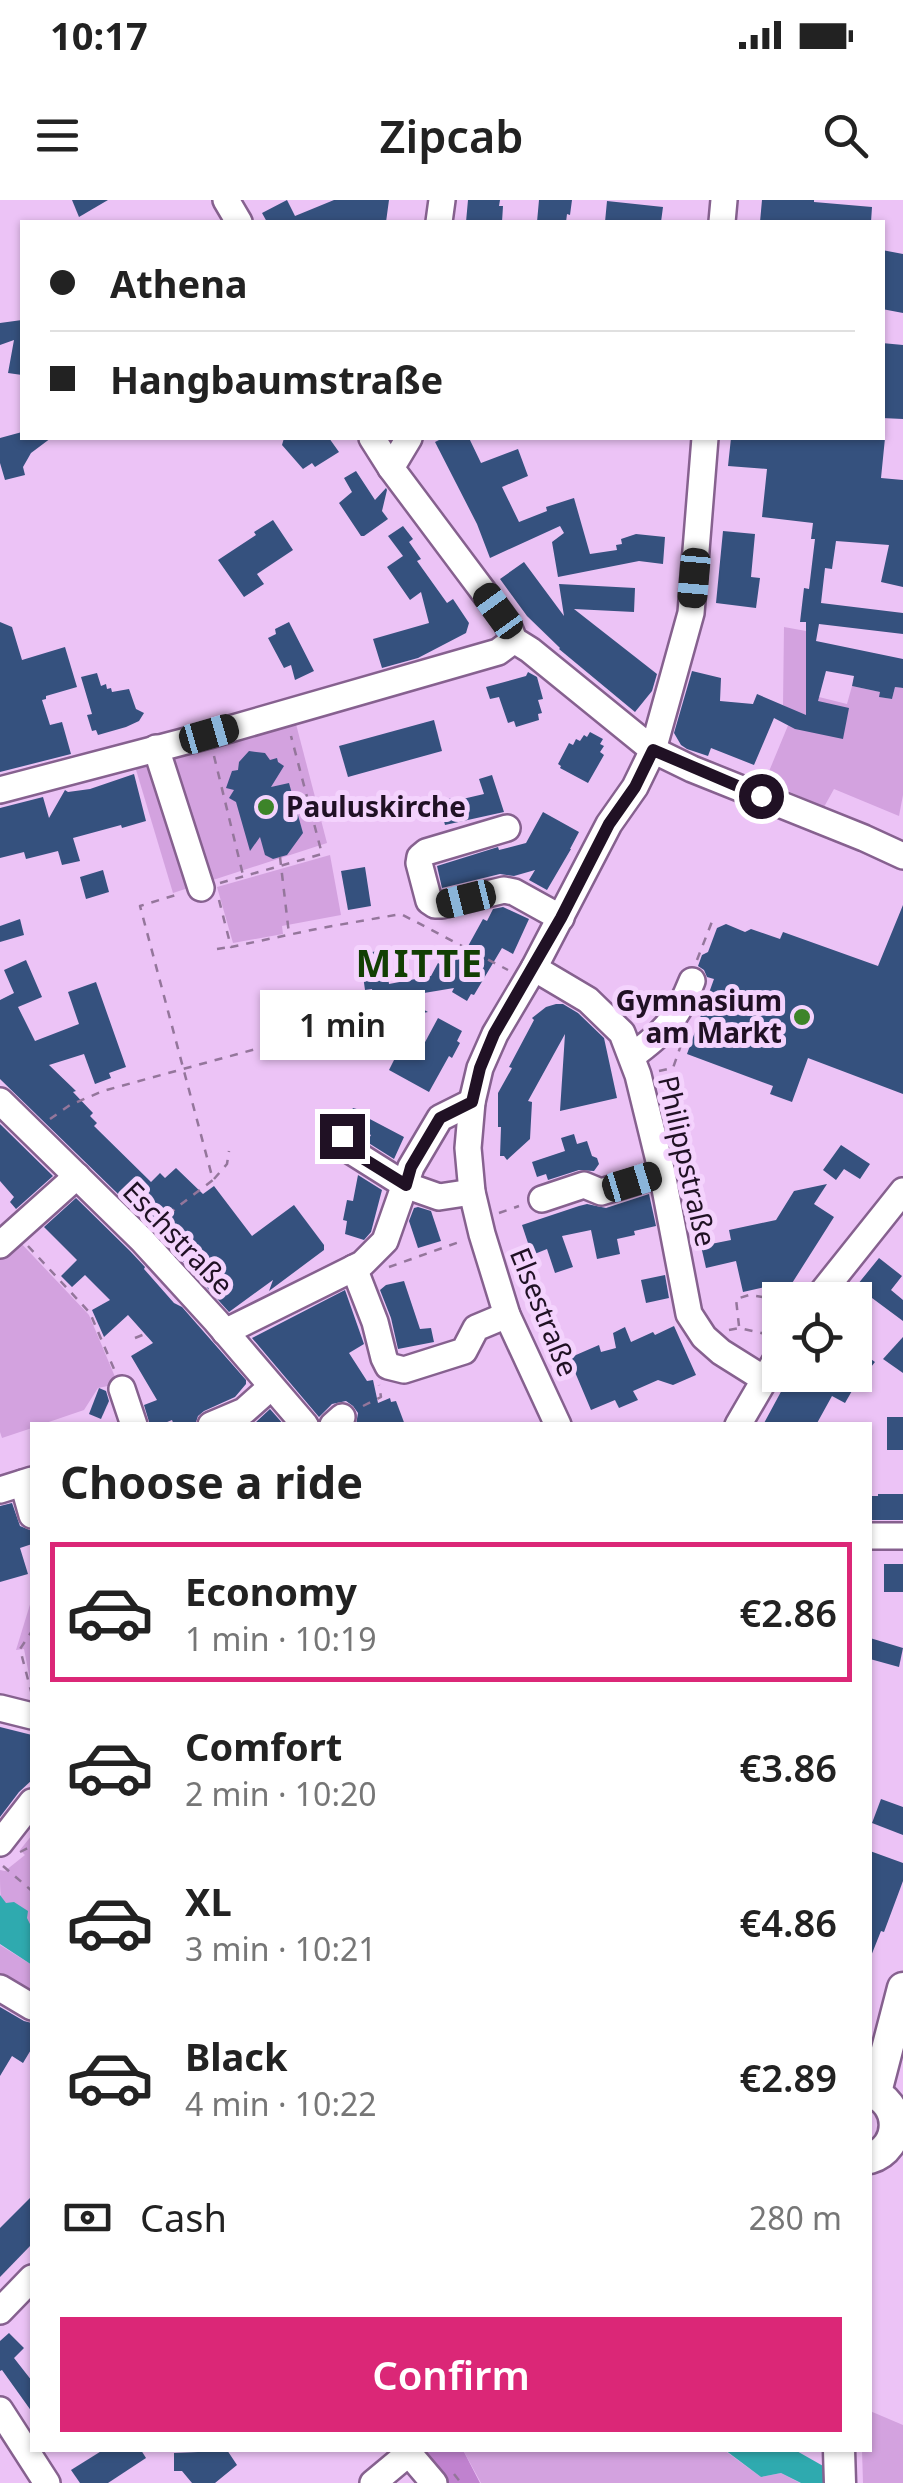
<!DOCTYPE html>
<meta charset="utf-8">
<style>
:root{--surface:#fff;--page:#f6f6f6;--text:#222;--muted:#767676;--line:#e0e0e0;--accent:#db2777}
body{margin:0;font-family:"Noto Sans",sans-serif;background:var(--page);color:var(--text);height:100vh;display:flex;flex-direction:column;font-size:38px;white-space:nowrap}
*{box-sizing:border-box;margin:0}
p{font-size:32px;color:var(--muted)}
.icon{flex:none;width:55px;height:55px;fill:none;stroke:currentColor;stroke-width:2;stroke-linecap:round;stroke-linejoin:round}
.map{position:relative;flex:1;overflow:hidden}
.details{position:absolute;left:30px;top:1222px;width:842px;height:1030px;display:flex;flex-direction:column;background:var(--surface);border-radius:0px;box-shadow:0 2px 8px #0004}
.details>*{flex:none}
.guide{position:absolute;left:20px;top:20px;width:865px;height:220px;border-radius:0px;box-shadow:0 2px 8px #0004;display:grid;align-content:center;height:220px;padding:0 30px;background:var(--surface)}
.fabs{position:absolute;left:762px;top:1082px;display:grid;gap:20px}
.fabs a{display:grid;place-items:center;width:110px;height:110px;border-radius:0px;background:var(--surface);box-shadow:0 2px 8px #0004;font-size:50px}
.end{position:absolute;width:45px;height:45px;margin:-22px;border:12px solid #201124;background:#fff;box-shadow:0 0 0 5px #fff}
.from{border-radius:50%}
.bubble{position:absolute;height:70px;border-radius:0px;background:var(--surface);box-shadow:0 2px 8px #0004;font-size:32px;font-weight:600;line-height:70px;text-align:center}
.car{position:absolute;width:30px;height:60px;margin:-30px -15px;border-radius:12px;box-shadow:0 0 8px 2px #0007;background:linear-gradient(#222 24%,#8ab4d8 0 40%,#222 0 76%,#8ab4d8 0 86%,#222 0)}
.guide b{display:flex;align-items:center;gap:35px;height:95px;font-size:38px}
.guide b+b{border-top:2px solid var(--line)}
.guide i{width:25px;height:25px;background:var(--text)}
ul{padding:0;list-style:none}
li{display:flex;align-items:center;gap:30px;height:140px;margin:0 20px 15px;padding:0 10px;border:5px solid transparent;border-radius:0px}
li div{flex:1}
li b{display:block;font-size:38px}
li em{font-style:normal;font-weight:600}
li.current{border-color:var(--accent)}
li>.icon{width:90px;height:90px;stroke-width:1.5}
h2{padding:0 30px;font-size:45px;line-height:120px}
.pay{display:flex;align-items:center;gap:25px;height:110px;padding:0 30px;font-size:38px}
.pay p{margin-inline-start:auto}
.cta{display:flex;gap:20px;margin-top:auto;padding:20px 30px}
.cta a{flex:1;height:115px;border-radius:0px;background:var(--accent);color:#fff;font-size:40px;font-weight:600;line-height:115px;text-align:center}
.status{display:flex;justify-content:space-between;align-items:center;height:70px;padding:0 50px;background:var(--surface);direction:ltr}
.status svg{height:28px;fill:currentColor}
header{display:flex;justify-content:space-between;align-items:center;height:130px;padding:0 30px;background:var(--surface);font-size:45px;font-weight:600}
.map>svg:first-child{display:block}
.green{fill:#d3a2df}
.forest{fill:#c082cf}
.water{fill:#2faaaf}
.building{fill:#35517e}
.lines{fill:none;stroke-linecap:round;stroke-linejoin:round}
.minor-casing{stroke:#86618f;stroke-width:30}
.major-casing{stroke:#86618f;stroke-width:35}
.path{stroke:#94769b;stroke-width:2.5;stroke-dasharray:8 8;stroke-linecap:butt}
.minor{stroke:#fff;stroke-width:25}
.major{stroke:#fff;stroke-width:30}
.route{stroke:#201124;stroke-width:12}
.poi-dot{fill:#3d8429;stroke:#f4d3fd;stroke-width:4}
.labels{text-anchor:middle;stroke-width:10;stroke-linejoin:round;paint-order:stroke}
.poi-label{font-size:28px;font-weight:bold;fill:#201124;stroke:#f4d3fd;text-anchor:start}
.street-label{font-size:28px;fill:#201124;stroke:#f4d3fd}
.district-label{font-size:38px;font-weight:bold;letter-spacing:2.5px;fill:#123f03;stroke:#f4d3fd}
</style>
<div class="status"><b>10:17</b><svg viewBox="0 0 49 12"><path d="M0 12V9h3v3zM5 12V6h3v6zM10 12V3h3v9zM15 12V0h3v12zM26 1h20v11H26zM47 4h2v5h-2z"/></svg></div>
<header><svg class="icon" aria-label="menu" viewBox="0 0 24 24"><path d="M4 6h16M4 12h16M4 18h16"/></svg>Zipcab<svg class="icon" aria-label="search" viewBox="0 0 24 24"><circle cx="10" cy="10" r="6"/><path d="M15 15l6 6"/></svg></header>
<div class="map">
<svg width="903" height="2283" viewBox="0 0 903 2283">
<rect width="100%" height="100%" fill="#ecc3f6"/>
<g class="green">
<path d="M784 427 806 431 819 497 847 504 852 486 880 492V497L892 499 895 487 902 488 903 484V595L899 616 834 589 824 607 765 581 794 511 783 505Z"/>
<path d="M296 524 327 643 173 693 134 563Z"/>
<path d="M330 655 341 715 282 726 283 734 233 743 217 687Z"/>
<path d="M18 1040 89 1115 118 1184 98 1188 84 1210 40 1225H32V1228L2 1238 0 1232V1057Z"/>
<path d="M32 1398V1490L24 1449 16 1450Z"/>
<path d="M32 1635V1728C25 1714 7 1710 1 1697 0 1690 0 1678 0 1670L5 1671 25 1655 20 1650Z"/>
<path d="M0 1745 32 1765V1793L0 1777Z"/>
<path d="M870 2211 903 2225V2283H863L862 2250H870Z"/>
<path d="M463 2250H724L761 2277 781 2273 800 2283H481Z"/>
</g>
<path class="forest" d="M418 2250H463L480 2283H446Z"/>
<g class="water">
<path d="M0 1695 6 1703 14 1702 28 1711 27 1718 32 1728V1765L0 1744Z"/>
<path d="M725 2250H795L853 2283H801L781 2273 761 2277Z"/>
</g>
<g class="building">
<path d="M72 0H108L79 17Z"/>
<path d="M287 0 295 16 334 0H389L386 22H267L262 13Z"/>
<path d="M468 0H500L499 6H503L502 22H466Z"/>
<path d="M539 0H572L570 15 567 14 566 22H537Z"/>
<path d="M762 0H814V2L872 7 871 22H760Z"/>
<path d="M607 1 663 7 661 22 641 20 637 22H605Z"/>
<path d="M882 50 903 54V113L882 109Z"/>
<path d="M22 120V175L8 173 14 140 0 145V123Z"/>
<path d="M882 143 903 145V219L882 218Z"/>
<path d="M22 232V238H51L31 253 23 267 25 275 5 280 0 263V238Z"/>
<path d="M284 238H329L339 252 315 267 312 263 303 269 282 245Z"/>
<path d="M443 238H469L481 263 518 249 528 276 502 287 519 322 547 311 546 307 574 298 590 354 617 350 616 345 622 344 621 339 636 334 665 337 663 364 639 361 558 377 552 342 564 333 560 326 490 358 477 324 435 242Z"/>
<path d="M731 238H885L881 278 903 280V387L881 382 889 345 836 341 832 369 825 368 821 403 903 413V434L819 424 816 441 903 459V488L895 487 892 499 879 497 880 492 852 486 854 476 826 471 818 501 849 508 843 539 795 529 774 518 754 565 711 548 708 556 687 549 681 545 674 533 692 471 721 478 720 501 753 504 757 494 806 515V422H800L804 388 809 389 815 339H811L813 323 762 317 767 269 728 266Z"/>
<path d="M356 271 375 300 386 288 387 290 382 311 388 319 364 336H361L339 303 352 292 344 278Z"/>
<path d="M273 320 293 350 257 374 264 384 244 397 218 360 256 335 254 332Z"/>
<path d="M403 326 413 339 409 342 421 359 417 361 447 403 453 399 469 423 466 433 418 458 382 468 373 439 429 423 421 392 410 400 387 367 403 356 388 336Z"/>
<path d="M723 331 755 334 751 377 760 378 756 408 716 403Z"/>
<path d="M524 362 564 416 559 384 635 388 634 412 574 409 657 474 652 491 635 512 559 449 560 448 527 416 500 379Z"/>
<path d="M0 422 12 427 22 460 65 447 77 487 46 496V499L42 500 50 525 62 522 71 554 0 572Z"/>
<path d="M289 422 314 471 295 480 291 465 284 468 268 438 276 434 275 429Z"/>
<path d="M528 472 537 477 543 499 538 500 542 513 538 514 539 520 516 527 514 521 508 523 499 497 490 499 486 487 526 476Z"/>
<path d="M97 473 101 486 106 484 107 489 111 488 112 492 129 489 136 509 144 513 139 521 126 527 98 535 96 530 92 531 87 515 92 514 81 477Z"/>
<path d="M434 520 442 551 348 577 339 546Z"/>
<path d="M590 532 603 539 600 544 604 546 600 552 604 555 588 583 560 568 561 566 558 564 569 543 573 545 576 539 580 541 584 535 587 537Z"/>
<path d="M249 551 265 553 270 560 277 558 278 562 284 566 271 587 289 583 303 633 287 655 273 659 265 655 260 637 250 651 236 602 229 598 234 590 226 588 232 571 238 570 239 562Z"/>
<path d="M134 574 146 621 122 628 121 625 73 638 80 661 62 665 58 651 26 659 24 652 0 658V608L43 597 49 618 65 590 68 592 90 589Z"/>
<path d="M492 575 504 612 445 625 439 601 453 598 454 601 484 594 479 579Z"/>
<path d="M543 612 579 632 570 649H571L547 690 529 680 535 670 514 676 500 674 442 688 437 666 498 647 499 650 526 643Z"/>
<path d="M365 667 371 706 348 710 341 671Z"/>
<path d="M103 670 109 692 86 699 80 677Z"/>
<path d="M903 705V894L808 858 792 902 770 894 773 886 687 854 714 779 707 777 704 770 698 766 702 755 708 752 717 728 726 724 745 732 751 729 780 739 783 732 878 766Z"/>
<path d="M503 707 529 719 513 754 502 748 474 795 471 794 467 801 452 792 454 788 400 797 428 812 418 814 424 844 438 818 462 831 457 841 460 843 452 858 449 856 429 892 389 870 405 838 399 835 410 815 393 818 392 811 376 814 372 789 365 790 360 754 384 750 389 784 431 776 438 763 450 770 458 755 462 757 483 719 487 721 493 709Z"/>
<path d="M20 719 24 735 0 742V726Z"/>
<path d="M26 760 42 797 18 807 35 841 79 824 68 792 96 782 126 867 109 873 111 878 95 884 84 854 49 865 76 891 73 892 93 913 90 916 97 923 94 926 151 982 160 973 165 978 176 968 203 994 214 986 252 1036 294 1005 324 1045V1050L269 1091 273 1080 229 1112 153 1028 0 879V800L14 793 4 770Z"/>
<path d="M556 804H563L578 813 604 838 617 898 560 911 565 834 528 901 532 902 530 939 507 960 504 956H500L501 927H498V893L512 868 509 867 534 820 532 818 546 807Z"/>
<path d="M353 908 364 911 366 917 404 937 394 959 367 942 371 935 346 921Z"/>
<path d="M0 924 53 976 16 1009 10 1002 14 997 0 981Z"/>
<path d="M574 934 577 944 587 941 592 956 597 958 599 964 594 971 579 970 548 980 546 974 537 977 532 962 565 951 561 938Z"/>
<path d="M841 945 870 964 860 979 844 969 836 980 823 970Z"/>
<path d="M358 975 382 990 371 1032 364 1040 345 1034 347 1021 343 1020 347 1000 353 1001Z"/>
<path d="M827 984 814 1004 834 1017 782 1099 765 1087 743 1092 736 1061 706 1068 701 1046 731 1040 729 1030 776 1020 794 991Z"/>
<path d="M649 994 656 1026 634 1031 635 1035 617 1039 620 1054 597 1059 591 1030 562 1036 573 1067 555 1073 547 1049 532 1055 522 1025 579 1006 587 1004 606 1008Z"/>
<path d="M76 998 130 1051 145 1067 144 1069 174 1103 182 1107 246 1180V1184L235 1197 204 1211 198 1216 195 1225H174L172 1220 160 1225H150L144 1205 157 1200 131 1156 153 1143 128 1115 104 1137 92 1110 110 1100 85 1075 72 1087 61 1076 77 1060 44 1027Z"/>
<path d="M418 1007 431 1011 441 1041 418 1048 409 1021 414 1008Z"/>
<path d="M879 1058 902 1076 891 1090 903 1100V1121L872 1098 855 1120V1100H845Z"/>
<path d="M665 1075 669 1098 646 1103 641 1080Z"/>
<path d="M404 1081 420 1129 431 1128 434 1142 398 1149 391 1118 380 1090 386 1085Z"/>
<path d="M345 1090 364 1144 349 1153 367 1181 373 1180 378 1203 390 1198 391 1202 396 1201 405 1225H356L358 1213 353 1206 346 1201 332 1204 319 1217 252 1138Z"/>
<path d="M674 1126 696 1175 673 1185 658 1180 633 1191 638 1200 619 1208 615 1200 591 1210 569 1158 599 1145 601 1152 616 1148 613 1133 625 1127 631 1142 653 1132 655 1135Z"/>
<path d="M903 1137V1173L883 1159Z"/>
<path d="M855 1148 875 1162 867 1172 864 1170 845 1203 832 1196 816 1225H763L790 1175H855Z"/>
<path d="M99 1188 106 1191 109 1201 101 1219 89 1214Z"/>
<path d="M270 1209 284 1225H252L255 1223Z"/>
<rect x="887" y="1217" width="16" height="33"/>
<path d="M878 1294H903V1320H870V1296H878Z"/>
<path d="M12 1303 20 1326 32 1331V1344L20 1348 28 1374 0 1382V1306Z"/>
<rect x="884" y="1364" width="19" height="28"/>
<path d="M870 1438 903 1448 899 1467 870 1459Z"/>
<path d="M0 1527 32 1535V1580L19 1592 0 1617Z"/>
<path d="M881 1599 903 1607V1635L872 1623Z"/>
<path d="M870 1651 903 1663V1681L884 1732 881 1731 871 1756Z"/>
<path d="M0 1807 24 1821 32 1823V1848L23 1863 12 1856 0 1876Z"/>
<path d="M32 1996V2044L0 2077V2028Z"/>
<path d="M9 2133 24 2148 14 2158 32 2181V2212L2 2170 0 2171V2141Z"/>
<path d="M103 2250H141L146 2258 108 2283H80L71 2270Z"/>
<path d="M201 2250H227L237 2265 215 2283H192L182 2271H174V2253L198 2252Z"/>
</g>
<g class="lines">
<defs>
<g id="minor">
<path d="M226 0 239 22"/>
<path d="M439 22 442 0"/>
<path d="M722 22 724 0"/>
<path d="M372 238 391 268 507 423 514 440 530 450 653 550 692 569 864 638 903 656"/>
<path d="M391 268 409 238"/>
<path d="M156 548 201 688"/>
<path d="M0 590 209 535 498 452 514 440"/>
<path d="M507 628 426 652 420 657 419 663 429 701 435 705H442L504 690 514 692 561 718"/>
<path d="M534 768 588 800 622 833 638 875 662 973 689 1114 704 1137 721 1152 764 1179"/>
<path d="M632 856C665 832 677 819 692 781"/>
<path d="M0 901 142 1040 216 1121 305 1225"/>
<path d="M343 937 351 951 405 985 439 997 472 992"/>
<path d="M542 999 584 985 601 992 662 973"/>
<path d="M0 1045 77 976"/>
<path d="M354 1068 375 1122 384 1158 388 1166 404 1170 464 1151 476 1128 507 1115"/>
<path d="M816 1100 903 991"/>
<path d="M225 1132 362 1064 385 1041 411 967 440 918 472 902"/>
<path d="M122 1189 134 1225"/>
<path d="M211 1225 244 1211 271 1187"/>
<path d="M333 1225 342 1217"/>
<path d="M558 1225 507 1115 482 1034 472 992 468 948 472 902 480 868 495 834 534 768 609 624 635 587 653 550 691 413 705 238"/>
<path d="M738 1225 780 1153"/>
<path d="M23 1283 32 1315"/>
<path d="M0 1290 32 1280"/>
<path d="M870 1336H903"/>
<path d="M0 1508 32 1516"/>
<path d="M0 1643 32 1602"/>
<path d="M0 1788 32 1807"/>
<path d="M0 2111 32 2078"/>
<path d="M0 2210 47 2283"/>
<path d="M406 2250 434 2283"/>
<path d="M373 2283 409 2253"/>
</g>
<g id="major">
<path d="M870 1892C903 1902 903 1948 870 1958"/>
<path d="M876 1892 903 1788"/>
<path d="M839 2250 840 2283"/>
</g>
</defs>
<use href="#minor" class="minor-casing"/>
<use href="#major" class="major-casing"/>
<g class="path">
<path d="M214 556 243 675"/>
<path d="M280 657 289 734"/>
<path d="M220 683 322 654 291 536"/>
<path d="M219 700 231 747 321 728 401 714 508 770"/>
<path d="M217 749 230 747"/>
<path d="M697 760 713 719"/>
<path d="M659 871 673 868 682 842"/>
<path d="M50 919 70 905 103 891 314 833"/>
<path d="M214 979 227 964 229 951"/>
<path d="M499 1013 519 1006"/>
<path d="M157 1026 176 1008 213 980 140 706 179 694"/>
<path d="M28 1046 90 1113 114 1169"/>
<path d="M389 1067 462 1041"/>
<path d="M739 1126 736 1099 749 1095 776 1099 780 1093"/>
<path d="M729 1130 739 1128 770 1135"/>
<path d="M135 1138 145 1134"/>
<path d="M363 1206 381 1197 379 1185"/>
<path d="M32 1495 20 1449 32 1431"/>
<path d="M20 1652 32 1646"/>
<path d="M3 1666 32 1691"/>
<path d="M454 2274 461 2283"/>
</g>
<use href="#minor" class="minor"/>
<use href="#major" class="major"/>
</g>
<g class="lines">
<path class="route" d="M342 936 351 951 406 985 411 967 440 918 472 902 480 868 494 834 561 718 609 624 635 587 653 550 761 596"/>
</g>
<g class="poi-dot">
<circle cx="266" cy="607" r="10"/>
<circle cx="802" cy="817" r="10"/>
</g>
<g class="labels">
<g class="poi-label">
<text x="286" y="617">Pauluskirche</text>
<text x="782" y="811" text-anchor="end">Gymnasium<tspan x="782" dy="32">am Markt</tspan></text>
</g>
<g class="street-label">
<text transform="translate(687 961) rotate(77)" y="10">Philippstraße</text>
<text transform="translate(178 1038) rotate(46)" y="10">Eschstraße</text>
<text transform="translate(544 1112) rotate(68)" y="10">Elsestraße</text>
</g>
<g class="district-label">
<text x="420" y="777">MITTE</text>
</g>
</g>
</svg>
<div class="fabs">
<a><svg class="icon" aria-label="locate" viewBox="0 0 24 24"><circle cx="12" cy="12" r="6"/><path d="M12 2v4M12 18v4M2 12h4M18 12h4"/></svg></a>
</div>
<i class="end from" style="left:761px;top:596px"></i>
<i class="end" style="left:342px;top:936px"></i>
<div class="bubble" style="left:260px;top:790px;width:165px">1 min</div>
<i class="car" style="left:694px;top:378px;rotate:185deg"></i>
<i class="car" style="left:498px;top:411px;rotate:324deg"></i>
<i class="car" style="left:209px;top:534px;rotate:74deg"></i>
<i class="car" style="left:466px;top:699px;rotate:256deg"></i>
<i class="car" style="left:632px;top:982px;rotate:73deg"></i>
<div class="guide">
<b><i class="from"></i>Athena</b>
<b><i></i>Hangbaumstraße</b>
</div>
<section class="details">
<h2>Choose a ride</h2>
<ul>
<li class="current"><svg class="icon" aria-label="car" viewBox="0 0 24 24"><path d="M5 17H2v-5l4-1 3-4h7l3 4 3 1v5h-3M9 17h6M6 11h13"/><circle cx="7" cy="17" r="2"/><circle cx="17" cy="17" r="2"/></svg><div><b>Economy</b><p>1 min · 10:19</p></div><em>€2.86</em></li>
<li><svg class="icon" aria-label="car" viewBox="0 0 24 24"><path d="M5 17H2v-5l4-1 3-4h7l3 4 3 1v5h-3M9 17h6M6 11h13"/><circle cx="7" cy="17" r="2"/><circle cx="17" cy="17" r="2"/></svg><div><b>Comfort</b><p>2 min · 10:20</p></div><em>€3.86</em></li>
<li><svg class="icon" aria-label="car" viewBox="0 0 24 24"><path d="M5 17H2v-5l4-1 3-4h7l3 4 3 1v5h-3M9 17h6M6 11h13"/><circle cx="7" cy="17" r="2"/><circle cx="17" cy="17" r="2"/></svg><div><b>XL</b><p>3 min · 10:21</p></div><em>€4.86</em></li>
<li><svg class="icon" aria-label="car" viewBox="0 0 24 24"><path d="M5 17H2v-5l4-1 3-4h7l3 4 3 1v5h-3M9 17h6M6 11h13"/><circle cx="7" cy="17" r="2"/><circle cx="17" cy="17" r="2"/></svg><div><b>Black</b><p>4 min · 10:22</p></div><em>€2.89</em></li>
</ul>
<div class="pay"><svg class="icon" aria-label="cash" viewBox="0 0 24 24"><path d="M3 7h18v10H3z"/><circle cx="12" cy="12" r="2"/></svg>Cash<p>280 m</p></div>
<div class="cta"><a>Confirm</a></div>
</section>
</div>
